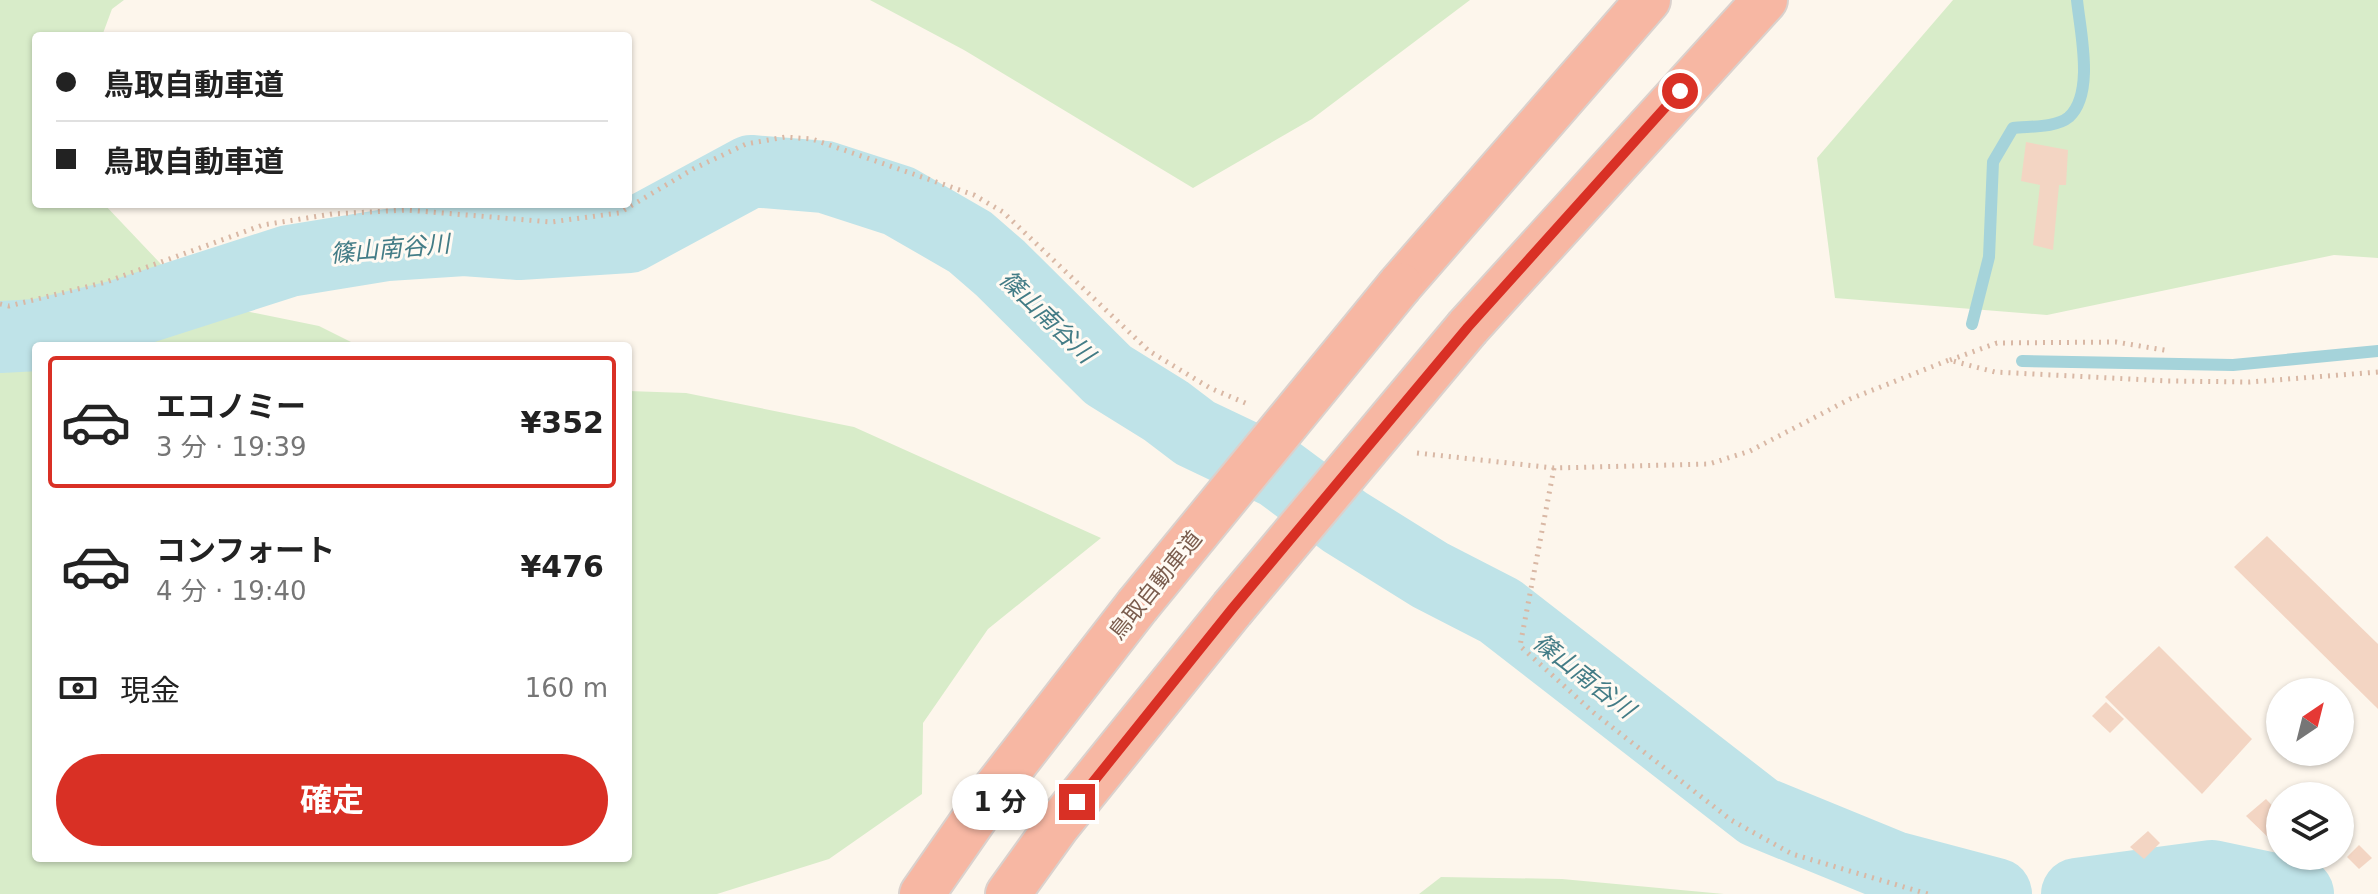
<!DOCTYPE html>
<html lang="ja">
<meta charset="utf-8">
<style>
:root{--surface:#fff;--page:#f2f2f2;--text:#222;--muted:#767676;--line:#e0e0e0;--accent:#d93025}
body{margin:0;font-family:"DejaVu Sans","Noto Sans JP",sans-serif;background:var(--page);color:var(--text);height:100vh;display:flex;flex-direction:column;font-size:30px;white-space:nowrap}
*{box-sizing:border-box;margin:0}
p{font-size:26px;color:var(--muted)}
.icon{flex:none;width:44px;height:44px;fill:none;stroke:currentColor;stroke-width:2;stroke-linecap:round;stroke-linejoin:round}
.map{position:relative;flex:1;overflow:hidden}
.panel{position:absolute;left:32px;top:342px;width:600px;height:520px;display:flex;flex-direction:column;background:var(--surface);border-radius:8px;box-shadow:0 2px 6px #0004}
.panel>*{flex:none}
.hud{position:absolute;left:32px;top:32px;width:600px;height:176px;border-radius:8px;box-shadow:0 2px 6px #0004;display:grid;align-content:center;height:176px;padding:0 24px;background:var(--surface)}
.needle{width:52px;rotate:35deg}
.controls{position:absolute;left:2266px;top:678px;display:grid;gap:16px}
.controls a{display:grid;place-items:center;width:88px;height:88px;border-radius:50%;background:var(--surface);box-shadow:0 2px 6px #0004;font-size:40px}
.end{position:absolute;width:36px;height:36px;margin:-18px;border:10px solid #d93025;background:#fff;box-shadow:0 0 0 4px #fff}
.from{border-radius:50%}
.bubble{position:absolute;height:56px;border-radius:28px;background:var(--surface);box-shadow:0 2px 6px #0004;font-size:26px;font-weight:700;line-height:56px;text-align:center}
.hud b{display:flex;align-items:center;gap:28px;height:76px;font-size:30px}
.hud b+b{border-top:2px solid var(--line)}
.hud i{width:20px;height:20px;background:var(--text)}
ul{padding:14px 0 0;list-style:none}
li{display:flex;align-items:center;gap:24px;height:132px;margin:0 16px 12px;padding:0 8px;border:4px solid transparent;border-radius:8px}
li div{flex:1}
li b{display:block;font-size:30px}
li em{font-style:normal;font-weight:700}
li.current{border-color:var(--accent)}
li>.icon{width:72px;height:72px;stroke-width:1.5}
.pay{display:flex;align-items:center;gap:20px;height:88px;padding:0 24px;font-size:30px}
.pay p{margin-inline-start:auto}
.cta{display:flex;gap:16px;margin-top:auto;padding:16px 24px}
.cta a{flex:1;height:92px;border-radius:48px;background:var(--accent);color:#fff;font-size:32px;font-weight:700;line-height:92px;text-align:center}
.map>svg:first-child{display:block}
.green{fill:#d8ecc9}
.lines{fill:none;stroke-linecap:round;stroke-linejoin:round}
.stream{stroke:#a5d3da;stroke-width:12}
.river{stroke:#bfe3e8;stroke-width:72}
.building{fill:#f3d5c3}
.highway-casing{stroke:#dad1cd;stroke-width:48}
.path{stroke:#d9b8a5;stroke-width:5;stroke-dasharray:2 6;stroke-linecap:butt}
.highway{stroke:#f7b7a3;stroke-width:44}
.highway-bridge-casing{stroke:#dad1cd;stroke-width:48;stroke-linecap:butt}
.highway-bridge{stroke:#f7b7a3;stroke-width:44}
.route{stroke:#d93025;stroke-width:10}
.labels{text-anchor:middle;stroke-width:6;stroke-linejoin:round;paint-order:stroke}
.street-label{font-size:22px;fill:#7a5c4d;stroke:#fffaf3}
.water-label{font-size:24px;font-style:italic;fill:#437c86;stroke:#fffaf3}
</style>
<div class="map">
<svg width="2378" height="894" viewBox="0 0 2378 894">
<rect width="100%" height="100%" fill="#fdf6ec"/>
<g class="green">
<path d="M0 0H124L112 9 102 36H36V204H104L196 301 319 326 359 346H36V858H628V391L686 393 854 427 1101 538 988 629 923 723 922 794 829 859 717 894H0Z"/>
<path d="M870 0H1470L1312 119 1193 188 964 50Z"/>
<path d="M1953 0H2378V258L2334 255 2047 315 1835 298 1817 158Z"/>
<path d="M1441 877 1562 879 1724 894H1419Z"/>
</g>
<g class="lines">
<g class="stream">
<path d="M1972 324 1989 257 1993 162 2013 128C2029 126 2056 128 2069 117 2095 93 2080 31 2077 0"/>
<path d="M2022 361 2233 365 2378 351"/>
</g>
<g class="river">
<path d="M0 337 38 335 118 316 289 261 387 245 464 240 519 244 629 237 751 171 825 177 899 201 970 242 1000 268 1108 375 1166 411 1195 433 1279 473 1345 522 1430 575 1500 611 1759 812 1894 867 1996 894"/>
<path d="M2077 894 2212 876 2298 894"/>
</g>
</g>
<g class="building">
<path d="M2026 142 2068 150 2066 185H2059L2053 250 2033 245 2040 185 2021 181Z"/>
<path d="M2267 536 2378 644V709L2234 567Z"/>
<path d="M2159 646 2252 739 2202 794 2105 697Z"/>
<path d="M2106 702 2124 719 2110 733 2092 716Z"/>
<path d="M2266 799 2280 814V838L2274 843 2246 816Z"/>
<path d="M2148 831 2160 843 2144 859 2130 847Z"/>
<path d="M2359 845 2372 858 2359 869 2347 857Z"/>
</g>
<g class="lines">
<defs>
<g id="highway">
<path d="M1400 285 1648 0"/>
<path d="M1468 327 1765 0"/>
<path d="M922 894 995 789 1137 606"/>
<path d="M1008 894 1057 826 1232 609"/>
</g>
</defs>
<use href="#highway" class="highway-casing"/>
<g class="path">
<path d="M0 304 9 306 106 282 263 225 332 214 407 210 551 222 619 213 693 169 746 144 785 137 812 139 974 195 1003 212 1149 351 1210 388 1250 405"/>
<path d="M1950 360 1997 343 2116 342 2170 351"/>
<path d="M1417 453 1554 468 1709 464 1750 451 1850 399 1949 360 1995 372 2168 381 2250 382 2378 372"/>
<path d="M1554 468 1520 646 1594 713 1731 820 1792 854 1928 894"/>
</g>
<use href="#highway" class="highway"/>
<defs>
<g id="highway-bridge">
<path d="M1137 606 1400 285"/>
<path d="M1232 609 1468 327"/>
</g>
</defs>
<use href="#highway-bridge" class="highway-bridge-casing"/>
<use href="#highway-bridge" class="highway-bridge"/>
</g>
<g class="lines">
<path class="route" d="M1077 802 1232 609 1468 327 1680 91"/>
</g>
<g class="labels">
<g class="street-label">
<text transform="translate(1155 585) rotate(-51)" y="8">鳥取自動車道</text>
</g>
<g class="water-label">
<text transform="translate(390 249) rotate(-5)" y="8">篠山南谷川</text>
<text transform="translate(1047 317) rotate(44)" y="8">篠山南谷川</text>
<text transform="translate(1584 676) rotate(38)" y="8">篠山南谷川</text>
</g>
</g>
</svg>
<div class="controls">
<a><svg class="needle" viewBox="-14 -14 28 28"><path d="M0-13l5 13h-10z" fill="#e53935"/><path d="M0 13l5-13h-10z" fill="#767676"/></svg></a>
<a><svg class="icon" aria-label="layers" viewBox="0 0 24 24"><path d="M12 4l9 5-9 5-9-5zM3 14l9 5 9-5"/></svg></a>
</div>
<i class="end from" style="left:1680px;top:91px"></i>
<i class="end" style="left:1077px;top:802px"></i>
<div class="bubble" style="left:952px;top:774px;width:96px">1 分</div>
<div class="hud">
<b><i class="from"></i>鳥取自動車道</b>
<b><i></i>鳥取自動車道</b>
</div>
<section class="panel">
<ul>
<li class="current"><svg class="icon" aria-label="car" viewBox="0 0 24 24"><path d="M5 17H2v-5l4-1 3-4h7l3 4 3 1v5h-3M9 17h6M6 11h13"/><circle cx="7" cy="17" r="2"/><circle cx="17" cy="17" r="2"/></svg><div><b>エコノミー</b><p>3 分 · 19:39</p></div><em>¥352</em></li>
<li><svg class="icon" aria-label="car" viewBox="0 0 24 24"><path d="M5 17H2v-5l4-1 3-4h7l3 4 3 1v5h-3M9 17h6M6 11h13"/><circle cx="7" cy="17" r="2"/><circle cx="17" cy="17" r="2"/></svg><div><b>コンフォート</b><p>4 分 · 19:40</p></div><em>¥476</em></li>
</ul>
<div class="pay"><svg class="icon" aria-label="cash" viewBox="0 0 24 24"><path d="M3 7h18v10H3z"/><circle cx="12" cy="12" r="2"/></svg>現金<p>160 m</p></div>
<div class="cta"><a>確定</a></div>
</section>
</div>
